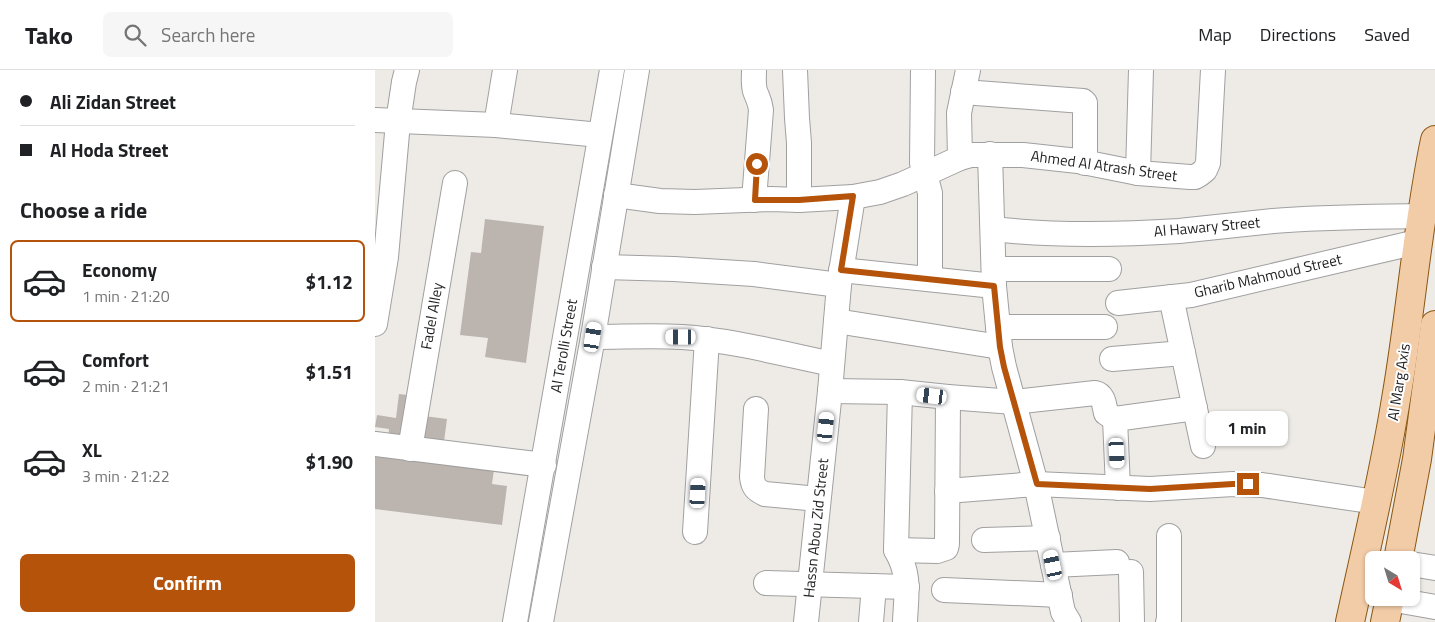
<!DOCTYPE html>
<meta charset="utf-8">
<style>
:root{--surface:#fff;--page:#f6f6f6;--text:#202124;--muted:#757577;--line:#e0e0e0;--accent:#b45309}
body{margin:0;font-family:"Titillium Web",sans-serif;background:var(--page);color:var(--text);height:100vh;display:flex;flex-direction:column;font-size:19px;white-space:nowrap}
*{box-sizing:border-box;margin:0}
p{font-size:16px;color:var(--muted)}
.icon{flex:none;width:28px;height:28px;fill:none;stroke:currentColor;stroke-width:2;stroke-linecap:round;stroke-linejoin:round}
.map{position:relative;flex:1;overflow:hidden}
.details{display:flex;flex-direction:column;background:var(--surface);width:375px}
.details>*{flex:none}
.guide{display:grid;align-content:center;height:110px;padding:0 20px;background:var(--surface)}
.needle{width:32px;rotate:142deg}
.controls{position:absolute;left:990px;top:481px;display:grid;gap:10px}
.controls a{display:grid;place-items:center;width:55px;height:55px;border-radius:8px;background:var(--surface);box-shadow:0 1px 4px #0004;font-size:25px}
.end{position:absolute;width:22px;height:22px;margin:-11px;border:6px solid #b45309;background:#fff;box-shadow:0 0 0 2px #fff}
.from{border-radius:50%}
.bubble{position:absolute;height:35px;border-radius:8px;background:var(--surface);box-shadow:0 1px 4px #0004;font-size:16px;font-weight:700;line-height:35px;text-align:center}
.car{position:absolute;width:15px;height:30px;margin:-15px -8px;border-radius:6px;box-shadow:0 0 4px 1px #0007;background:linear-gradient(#fff 24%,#345 0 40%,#fff 0 76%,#345 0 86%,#fff 0)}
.guide b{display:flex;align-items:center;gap:18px;height:48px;font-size:19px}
.guide b+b{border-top:1px solid var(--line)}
.guide i{width:12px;height:12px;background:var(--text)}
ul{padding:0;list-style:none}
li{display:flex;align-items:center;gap:15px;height:82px;margin:0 10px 8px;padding:0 10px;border:2px solid transparent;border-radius:8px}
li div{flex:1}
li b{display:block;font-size:19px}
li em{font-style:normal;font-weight:700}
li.active{border-color:var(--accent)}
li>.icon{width:45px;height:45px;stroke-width:1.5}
h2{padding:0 20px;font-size:22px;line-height:60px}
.primary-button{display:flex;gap:10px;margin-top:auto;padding:10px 20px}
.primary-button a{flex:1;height:58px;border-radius:8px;background:var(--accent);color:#fff;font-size:20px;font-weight:700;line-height:58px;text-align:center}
header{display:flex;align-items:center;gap:30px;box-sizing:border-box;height:70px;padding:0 25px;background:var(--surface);border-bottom:1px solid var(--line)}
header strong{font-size:24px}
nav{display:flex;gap:28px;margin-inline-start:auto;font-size:18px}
.search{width:350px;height:45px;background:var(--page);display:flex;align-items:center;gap:12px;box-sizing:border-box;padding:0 18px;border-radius:8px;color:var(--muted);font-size:19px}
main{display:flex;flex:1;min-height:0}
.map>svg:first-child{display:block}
.building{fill:#bbb4af}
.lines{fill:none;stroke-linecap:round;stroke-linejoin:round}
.minor-casing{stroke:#a0a0a0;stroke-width:26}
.major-casing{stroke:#8a5710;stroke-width:30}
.minor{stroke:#fff;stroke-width:24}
.major{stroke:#f2cba7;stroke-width:28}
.route{stroke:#b45309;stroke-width:6}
.labels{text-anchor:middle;stroke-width:4;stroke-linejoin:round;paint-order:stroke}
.street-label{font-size:15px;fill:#1f1f1f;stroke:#fff}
</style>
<header>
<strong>Tako</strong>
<div class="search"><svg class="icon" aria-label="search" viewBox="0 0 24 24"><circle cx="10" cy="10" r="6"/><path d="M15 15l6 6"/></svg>Search here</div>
<nav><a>Map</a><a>Directions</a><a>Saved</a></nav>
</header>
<main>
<section class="details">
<div class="guide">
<b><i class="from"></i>Ali Zidan Street</b>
<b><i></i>Al Hoda Street</b>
</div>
<h2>Choose a ride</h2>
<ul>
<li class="active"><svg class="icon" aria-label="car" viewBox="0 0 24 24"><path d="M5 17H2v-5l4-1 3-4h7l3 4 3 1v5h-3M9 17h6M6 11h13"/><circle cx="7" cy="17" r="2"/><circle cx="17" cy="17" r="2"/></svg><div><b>Economy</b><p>1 min · 21:20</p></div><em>$1.12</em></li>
<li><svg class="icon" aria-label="car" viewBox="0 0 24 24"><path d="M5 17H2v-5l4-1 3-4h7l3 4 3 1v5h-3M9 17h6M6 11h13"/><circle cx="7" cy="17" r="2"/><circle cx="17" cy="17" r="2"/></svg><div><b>Comfort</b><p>2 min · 21:21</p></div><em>$1.51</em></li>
<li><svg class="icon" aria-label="car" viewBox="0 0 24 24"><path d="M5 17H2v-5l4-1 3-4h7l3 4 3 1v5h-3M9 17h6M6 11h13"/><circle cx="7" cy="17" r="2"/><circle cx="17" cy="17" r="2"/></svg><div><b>XL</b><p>3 min · 21:22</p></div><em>$1.90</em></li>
</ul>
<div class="primary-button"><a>Confirm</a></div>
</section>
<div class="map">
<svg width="1060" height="552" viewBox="0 0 1060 552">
<rect width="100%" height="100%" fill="#eeebe6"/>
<g class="building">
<path d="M110 149 169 156 151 293 110 287 113 268 85 265 96 182 106 183Z"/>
<path d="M24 324 32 325 49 346 72 349 68 379 121 385 117 414 132 416 127 455 0 439V369L13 370 14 359 0 357 2 345 21 348Z"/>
</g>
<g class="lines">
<defs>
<g id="minor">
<path d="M379 0C379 7 378 14 380 21 383 29 385 31 386 40L379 130"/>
<path d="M420 0 422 48 424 73V130"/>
<path d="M548 0 547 93 555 123V209"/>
<path d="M588 22 708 31 710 33V93"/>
<path d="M0 50 121 55 225 65"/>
<path d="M121 55 130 0"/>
<path d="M615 84 619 216 625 277 629 297 661 414 688 542 694 552"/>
<path d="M585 88 584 43 593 0"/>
<path d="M763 103 766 0"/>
<path d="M241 125 285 131 320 132 396 129 424 130 478 127 505 122 528 114 585 88 596 85H648L703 91 763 103 815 107H820L825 104 830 100 833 93 838 0"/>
<path d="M618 159C679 166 742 165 804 161 835 158 867 154 898 151 948 147 997 147 1046 146"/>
<path d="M229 197 299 199 379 204 464 215"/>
<path d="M619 199H734"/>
<path d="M466 200 619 216"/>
<path d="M796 227 828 376"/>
<path d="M743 233 816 225 1042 172"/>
<path d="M461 251 625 277"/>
<path d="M0 254 11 187 23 52 29 12 32 0"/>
<path d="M623 257H730"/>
<path d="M218 267C248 267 277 265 307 267 357 270 408 284 457 294"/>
<path d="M737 289 808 283"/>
<path d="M455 321 525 322 573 327 639 332 720 323C729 325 729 335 731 343L740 349 820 338"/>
<path d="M525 322 521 480C536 505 531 525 530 552"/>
<path d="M381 339 377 407C378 417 381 420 390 424L443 429"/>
<path d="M740 349 743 418"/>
<path d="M0 374 169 395"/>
<path d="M35 379 80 113"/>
<path d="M572 421 661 414 775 419 858 414 887 415 1001 432"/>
<path d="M320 462 332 269"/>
<path d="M609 470 673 468"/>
<path d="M521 480 562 481 571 478 572 474 573 327"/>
<path d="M1036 494 1060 498"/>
<path d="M678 495 742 492"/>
<path d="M756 502 757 552"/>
<path d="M391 513 532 517"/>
<path d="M569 520 685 525"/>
<path d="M1015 529 1060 537"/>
<path d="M140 552 237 0"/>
<path d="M166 552 218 267 262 0"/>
<path d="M431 552 455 321 464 215 478 127"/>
<path d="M496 552 499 516"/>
<path d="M793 552 794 550V466"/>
</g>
<g id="major">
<path d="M1023 490 1042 389 1060 255"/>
<path d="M975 552C991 478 1009 404 1021 329 1036 243 1042 155 1060 70"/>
<path d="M1010 552 1015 528"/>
</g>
</defs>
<use href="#minor" class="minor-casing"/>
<use href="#major" class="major-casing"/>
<use href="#minor" class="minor"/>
<use href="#major" class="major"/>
</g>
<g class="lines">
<path class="route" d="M382 94 380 130H424L478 126 466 200 619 216 625 277 629 297 662 414 775 419 858 414H873"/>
</g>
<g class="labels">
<g class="street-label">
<text transform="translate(729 96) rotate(8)" y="5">Ahmed Al Atrash Street</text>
<text transform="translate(832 157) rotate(-5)" y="5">Al Hawary Street</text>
<text transform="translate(893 206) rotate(-13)" y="5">Gharib Mahmoud Street</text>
<text transform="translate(57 246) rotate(-80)" y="5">Fadel Alley</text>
<text transform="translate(189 276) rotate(-80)" y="5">Al Terolli Street</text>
<text transform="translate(1024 312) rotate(-81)" y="5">Al Marg Axis</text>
<text transform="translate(441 458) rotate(-84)" y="5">Hassn Abou Zid Street</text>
</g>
</g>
</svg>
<div class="controls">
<a><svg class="needle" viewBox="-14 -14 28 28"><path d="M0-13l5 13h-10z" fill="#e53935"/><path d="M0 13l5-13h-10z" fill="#757577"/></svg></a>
</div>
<i class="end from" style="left:382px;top:94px"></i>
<i class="end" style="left:873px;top:414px"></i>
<div class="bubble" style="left:831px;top:341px;width:82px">1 min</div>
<i class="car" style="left:218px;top:267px;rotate:9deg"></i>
<i class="car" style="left:306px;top:267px;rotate:270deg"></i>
<i class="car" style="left:557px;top:326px;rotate:277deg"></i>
<i class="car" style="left:451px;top:357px;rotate:6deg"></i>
<i class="car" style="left:742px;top:383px;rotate:177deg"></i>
<i class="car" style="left:323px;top:423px;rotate:3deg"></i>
<i class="car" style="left:678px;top:495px;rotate:348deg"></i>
</div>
</main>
